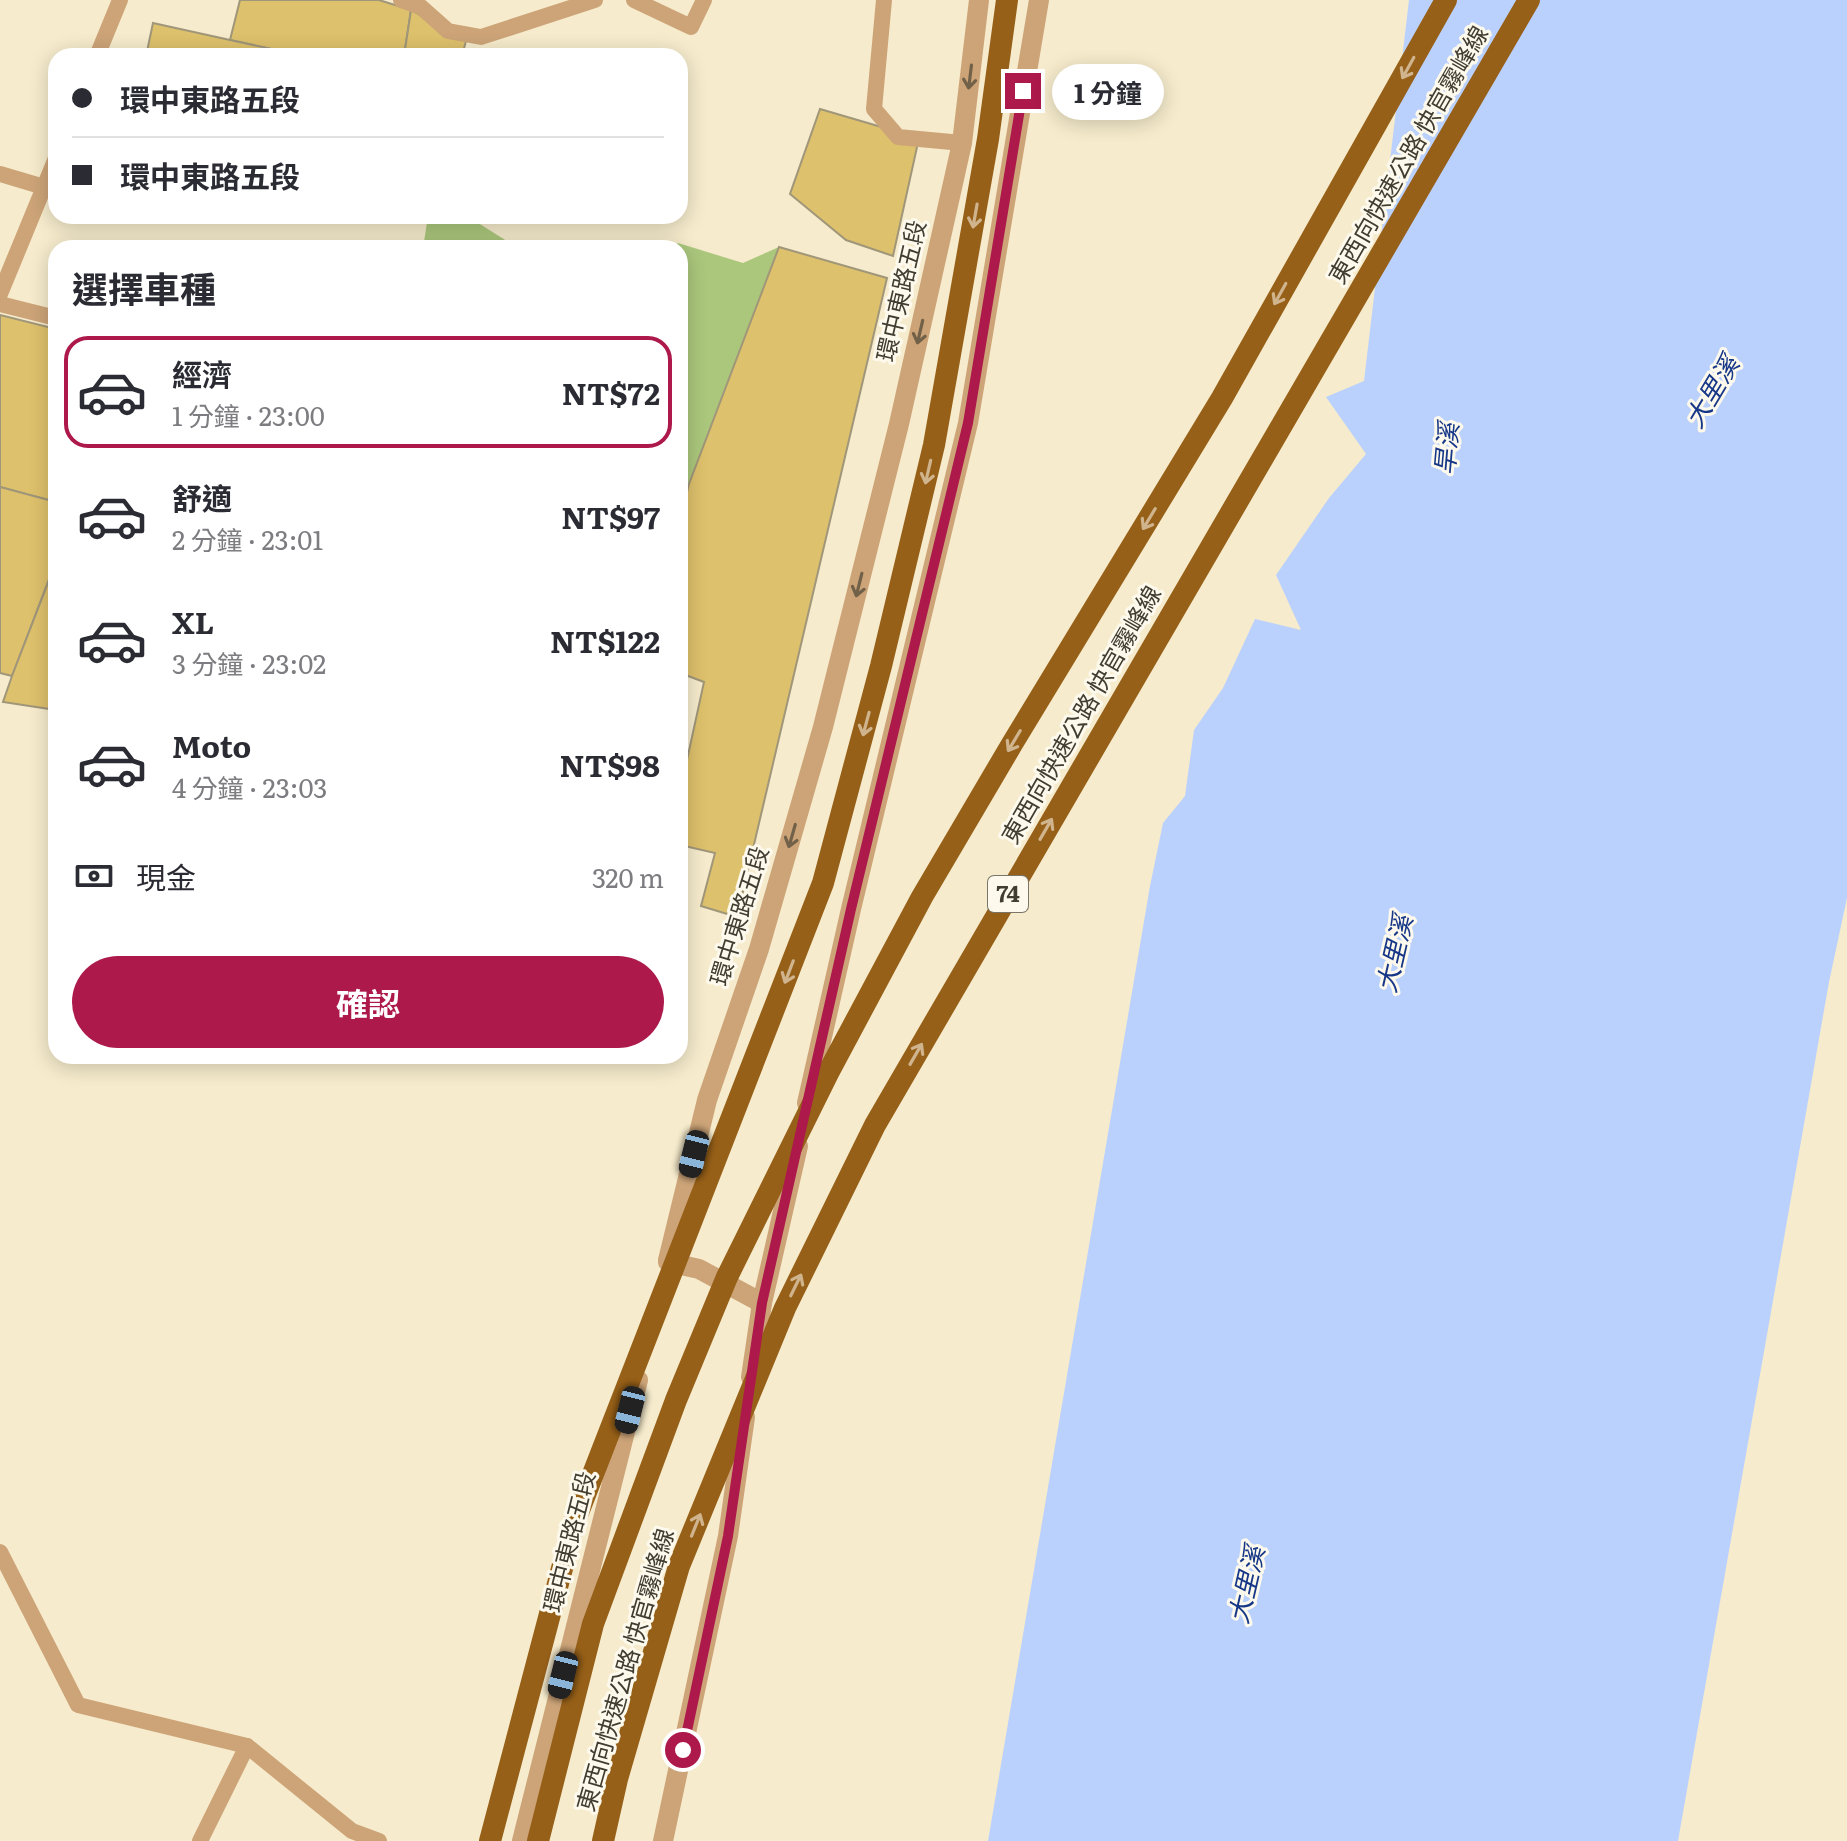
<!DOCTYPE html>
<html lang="zh-TW">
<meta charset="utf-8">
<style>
:root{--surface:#fff;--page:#f7f7f7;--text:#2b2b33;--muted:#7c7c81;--line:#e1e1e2;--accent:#ac194a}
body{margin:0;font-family:Literata,"Noto Sans TC",serif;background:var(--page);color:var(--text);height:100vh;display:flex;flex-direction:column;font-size:30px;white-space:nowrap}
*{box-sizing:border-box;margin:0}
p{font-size:26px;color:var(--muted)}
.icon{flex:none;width:44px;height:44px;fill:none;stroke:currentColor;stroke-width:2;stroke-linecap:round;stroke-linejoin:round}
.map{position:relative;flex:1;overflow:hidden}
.side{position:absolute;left:48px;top:240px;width:640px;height:824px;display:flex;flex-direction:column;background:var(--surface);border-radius:24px;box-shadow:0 4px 20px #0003}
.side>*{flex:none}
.top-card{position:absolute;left:48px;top:48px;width:640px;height:176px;border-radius:24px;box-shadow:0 4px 20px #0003;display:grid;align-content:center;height:176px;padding:0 24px;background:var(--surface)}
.end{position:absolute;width:36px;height:36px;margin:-18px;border:10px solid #ac194a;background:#fff;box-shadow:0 0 0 4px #fff}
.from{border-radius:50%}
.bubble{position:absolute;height:56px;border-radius:28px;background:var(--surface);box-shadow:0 4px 20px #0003;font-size:26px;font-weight:700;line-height:56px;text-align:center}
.car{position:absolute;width:24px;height:48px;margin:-24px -12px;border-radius:10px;box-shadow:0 0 6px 2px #0007;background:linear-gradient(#222 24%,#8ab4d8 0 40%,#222 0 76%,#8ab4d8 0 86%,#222 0)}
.top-card b{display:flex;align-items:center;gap:28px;height:76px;font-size:30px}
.top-card b+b{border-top:2px solid var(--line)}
.top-card i{width:20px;height:20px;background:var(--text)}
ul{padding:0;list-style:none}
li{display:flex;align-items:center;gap:24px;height:112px;margin:0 16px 12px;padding:0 8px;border:4px solid transparent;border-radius:24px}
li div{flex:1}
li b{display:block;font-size:30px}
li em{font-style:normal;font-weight:700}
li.active{border-color:var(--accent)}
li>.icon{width:72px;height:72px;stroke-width:1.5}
h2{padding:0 24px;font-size:36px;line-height:96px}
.pay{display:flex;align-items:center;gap:20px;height:88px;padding:0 24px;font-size:30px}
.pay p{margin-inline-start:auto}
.cta{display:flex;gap:16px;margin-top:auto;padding:16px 24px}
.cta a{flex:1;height:92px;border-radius:48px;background:var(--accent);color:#fff;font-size:32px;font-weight:700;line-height:92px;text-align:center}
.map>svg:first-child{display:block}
.green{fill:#abc77c}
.water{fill:#bbd1fd}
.building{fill:#dec16c;stroke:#a09679;stroke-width:2}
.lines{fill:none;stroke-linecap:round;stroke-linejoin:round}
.service{stroke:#cda478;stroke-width:16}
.tertiary{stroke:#cda478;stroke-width:20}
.trunk{stroke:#976018;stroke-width:22}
.oneway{stroke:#cfb48d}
.oneway2{stroke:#726149}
.route{stroke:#ac194a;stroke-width:10}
.labels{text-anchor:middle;stroke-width:6;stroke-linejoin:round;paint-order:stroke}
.shield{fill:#fdf9ec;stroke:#797568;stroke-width:2}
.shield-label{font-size:22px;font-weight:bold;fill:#413d30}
.street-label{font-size:24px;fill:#413d30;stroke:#fdf9ec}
.water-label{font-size:26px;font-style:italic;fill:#163787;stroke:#fdf9ec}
</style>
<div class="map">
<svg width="1847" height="1841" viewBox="0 0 1847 1841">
<rect width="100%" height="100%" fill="#f6ebcc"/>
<g class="green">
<path d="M428 216H467L518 248H423Z"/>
<path d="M678 243 743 263 779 247 689 484 680 480V248H671Z"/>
</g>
<path class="water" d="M1409 0H1847V898L1829 982 1678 1841H988L1150 886 1163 823 1185 796 1194 730 1223 688 1255 619 1301 630 1276 575 1329 498 1366 454 1326 397 1364 381Z"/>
<g class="building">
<path d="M240 0H379L411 10 404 56H304L230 40Z"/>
<path d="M411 10 466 41 462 56H404Z"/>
<path d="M153 23 230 40 304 56H146Z"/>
<path d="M820 109 919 138 893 256 846 240 790 194Z"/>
<path d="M779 247 887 278 737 917 701 906 715 853 680 845V792L704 682 680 673V520L689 484Z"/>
<path d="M0 315 56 329V502L0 487Z"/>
<path d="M0 487 56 502V561L12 676 0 673Z"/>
<path d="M56 562V710L3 702 12 676Z"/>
</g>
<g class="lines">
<g class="service">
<path d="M401 0 421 7 448 31 481 37 595 0"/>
<path d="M634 0 691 27 704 0"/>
<path d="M884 0 874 109 898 137 962 143"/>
<path d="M97 56 120 0"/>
<path d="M0 174 44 187"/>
<path d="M0 294 56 158"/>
<path d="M0 304 56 318"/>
<path d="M0 1552 78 1705 247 1746 352 1831 379 1841"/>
<path d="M200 1841 247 1746"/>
</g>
<g class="tertiary">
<path d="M807 1103 851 909 968 423 1039 0"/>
<path d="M668 1260 707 1100 759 949 823 727 899 424 962 143 979 0"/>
<path d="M668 1262 699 1269 762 1303"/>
<path d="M751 1377 762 1303 798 1146"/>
<path d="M522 1841 638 1380"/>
<path d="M663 1841 728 1536 745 1417"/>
</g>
<g class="trunk">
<path d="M490 1841 574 1523 823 883 881 666 934 445 988 139 1007 0"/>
<path d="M538 1841 593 1624 676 1400 727 1277 828 1073 922 897 1012 744 1222 398 1446 0"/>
<path d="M603 1841 617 1779 679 1566 785 1308 875 1125 1529 0"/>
</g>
</g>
<defs><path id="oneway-shaft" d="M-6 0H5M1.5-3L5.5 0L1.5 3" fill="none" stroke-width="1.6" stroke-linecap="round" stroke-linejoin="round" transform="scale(2)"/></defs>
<g class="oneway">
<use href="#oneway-shaft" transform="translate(1408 68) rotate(119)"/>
<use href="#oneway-shaft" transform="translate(975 216) rotate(100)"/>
<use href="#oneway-shaft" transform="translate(1280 294) rotate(119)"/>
<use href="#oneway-shaft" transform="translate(928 472) rotate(103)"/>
<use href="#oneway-shaft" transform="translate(1149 519) rotate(121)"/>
<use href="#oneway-shaft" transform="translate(866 724) rotate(105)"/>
<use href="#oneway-shaft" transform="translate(1014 741) rotate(121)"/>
<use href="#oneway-shaft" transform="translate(1046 829) rotate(-60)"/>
<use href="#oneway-shaft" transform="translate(789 972) rotate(111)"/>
<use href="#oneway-shaft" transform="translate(916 1054) rotate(-60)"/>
<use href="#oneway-shaft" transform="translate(796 1285) rotate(-64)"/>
<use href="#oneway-shaft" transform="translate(696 1525) rotate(-68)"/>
</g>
<g class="oneway2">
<use href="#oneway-shaft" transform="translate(970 77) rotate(97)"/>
<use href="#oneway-shaft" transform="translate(920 332) rotate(103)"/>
<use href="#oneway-shaft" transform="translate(859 585) rotate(104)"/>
<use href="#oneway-shaft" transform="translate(792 836) rotate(106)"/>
</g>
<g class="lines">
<path class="route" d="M683 1750 728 1536 762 1303 851 909 968 423 1023 91"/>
</g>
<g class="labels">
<rect class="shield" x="988" y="876" width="40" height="36" rx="6"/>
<g class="shield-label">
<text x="1008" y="902">74</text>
</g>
<g class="street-label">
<text transform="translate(1409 155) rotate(-60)" y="8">東西向快速公路 快官霧峰線</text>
<text transform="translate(902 291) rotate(-77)" y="8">環中東路五段</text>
<text transform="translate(1082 715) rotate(-60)" y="8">東西向快速公路 快官霧峰線</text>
<text transform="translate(740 916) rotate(-73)" y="8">環中東路五段</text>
<text transform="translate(570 1542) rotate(-76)" y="8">環中東路五段</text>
<text transform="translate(626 1670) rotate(-74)" y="8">東西向快速公路 快官霧峰線</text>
</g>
<g class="water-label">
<text transform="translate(1712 392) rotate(-59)" y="9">大里溪</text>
<text transform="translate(1447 449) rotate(-85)" y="9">旱溪</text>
<text transform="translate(1395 954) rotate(-77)" y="9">大里溪</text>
<text transform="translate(1247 1585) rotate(-77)" y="9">大里溪</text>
</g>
</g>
</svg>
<i class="end from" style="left:683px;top:1750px"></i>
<i class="end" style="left:1023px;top:91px"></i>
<div class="bubble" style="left:1052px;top:64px;width:112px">1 分鐘</div>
<i class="car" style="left:694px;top:1154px;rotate:194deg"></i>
<i class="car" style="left:630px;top:1410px;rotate:194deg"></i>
<i class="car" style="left:563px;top:1675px;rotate:194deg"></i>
<div class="top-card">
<b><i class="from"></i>環中東路五段</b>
<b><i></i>環中東路五段</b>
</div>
<section class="side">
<h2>選擇車種</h2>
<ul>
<li class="active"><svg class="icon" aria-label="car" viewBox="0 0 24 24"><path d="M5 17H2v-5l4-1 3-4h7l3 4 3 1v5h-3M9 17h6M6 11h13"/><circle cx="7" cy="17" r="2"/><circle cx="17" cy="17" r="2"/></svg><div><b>經濟</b><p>1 分鐘 · 23:00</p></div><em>NT$72</em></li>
<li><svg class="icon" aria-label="car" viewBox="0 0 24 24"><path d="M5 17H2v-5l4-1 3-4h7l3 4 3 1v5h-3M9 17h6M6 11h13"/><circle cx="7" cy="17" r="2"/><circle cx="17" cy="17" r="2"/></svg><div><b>舒適</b><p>2 分鐘 · 23:01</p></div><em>NT$97</em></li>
<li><svg class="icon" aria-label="car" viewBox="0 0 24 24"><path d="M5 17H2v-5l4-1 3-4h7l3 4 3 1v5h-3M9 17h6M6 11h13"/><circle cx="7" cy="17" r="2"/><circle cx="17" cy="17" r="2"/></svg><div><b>XL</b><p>3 分鐘 · 23:02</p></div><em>NT$122</em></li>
<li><svg class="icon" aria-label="car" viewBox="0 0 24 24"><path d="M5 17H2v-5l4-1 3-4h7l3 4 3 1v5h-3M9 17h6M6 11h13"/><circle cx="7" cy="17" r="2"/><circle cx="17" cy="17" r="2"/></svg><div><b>Moto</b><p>4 分鐘 · 23:03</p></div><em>NT$98</em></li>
</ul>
<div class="pay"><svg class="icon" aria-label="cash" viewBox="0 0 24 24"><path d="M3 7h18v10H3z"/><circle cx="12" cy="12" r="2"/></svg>現金<p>320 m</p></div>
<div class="cta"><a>確認</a></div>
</section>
</div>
